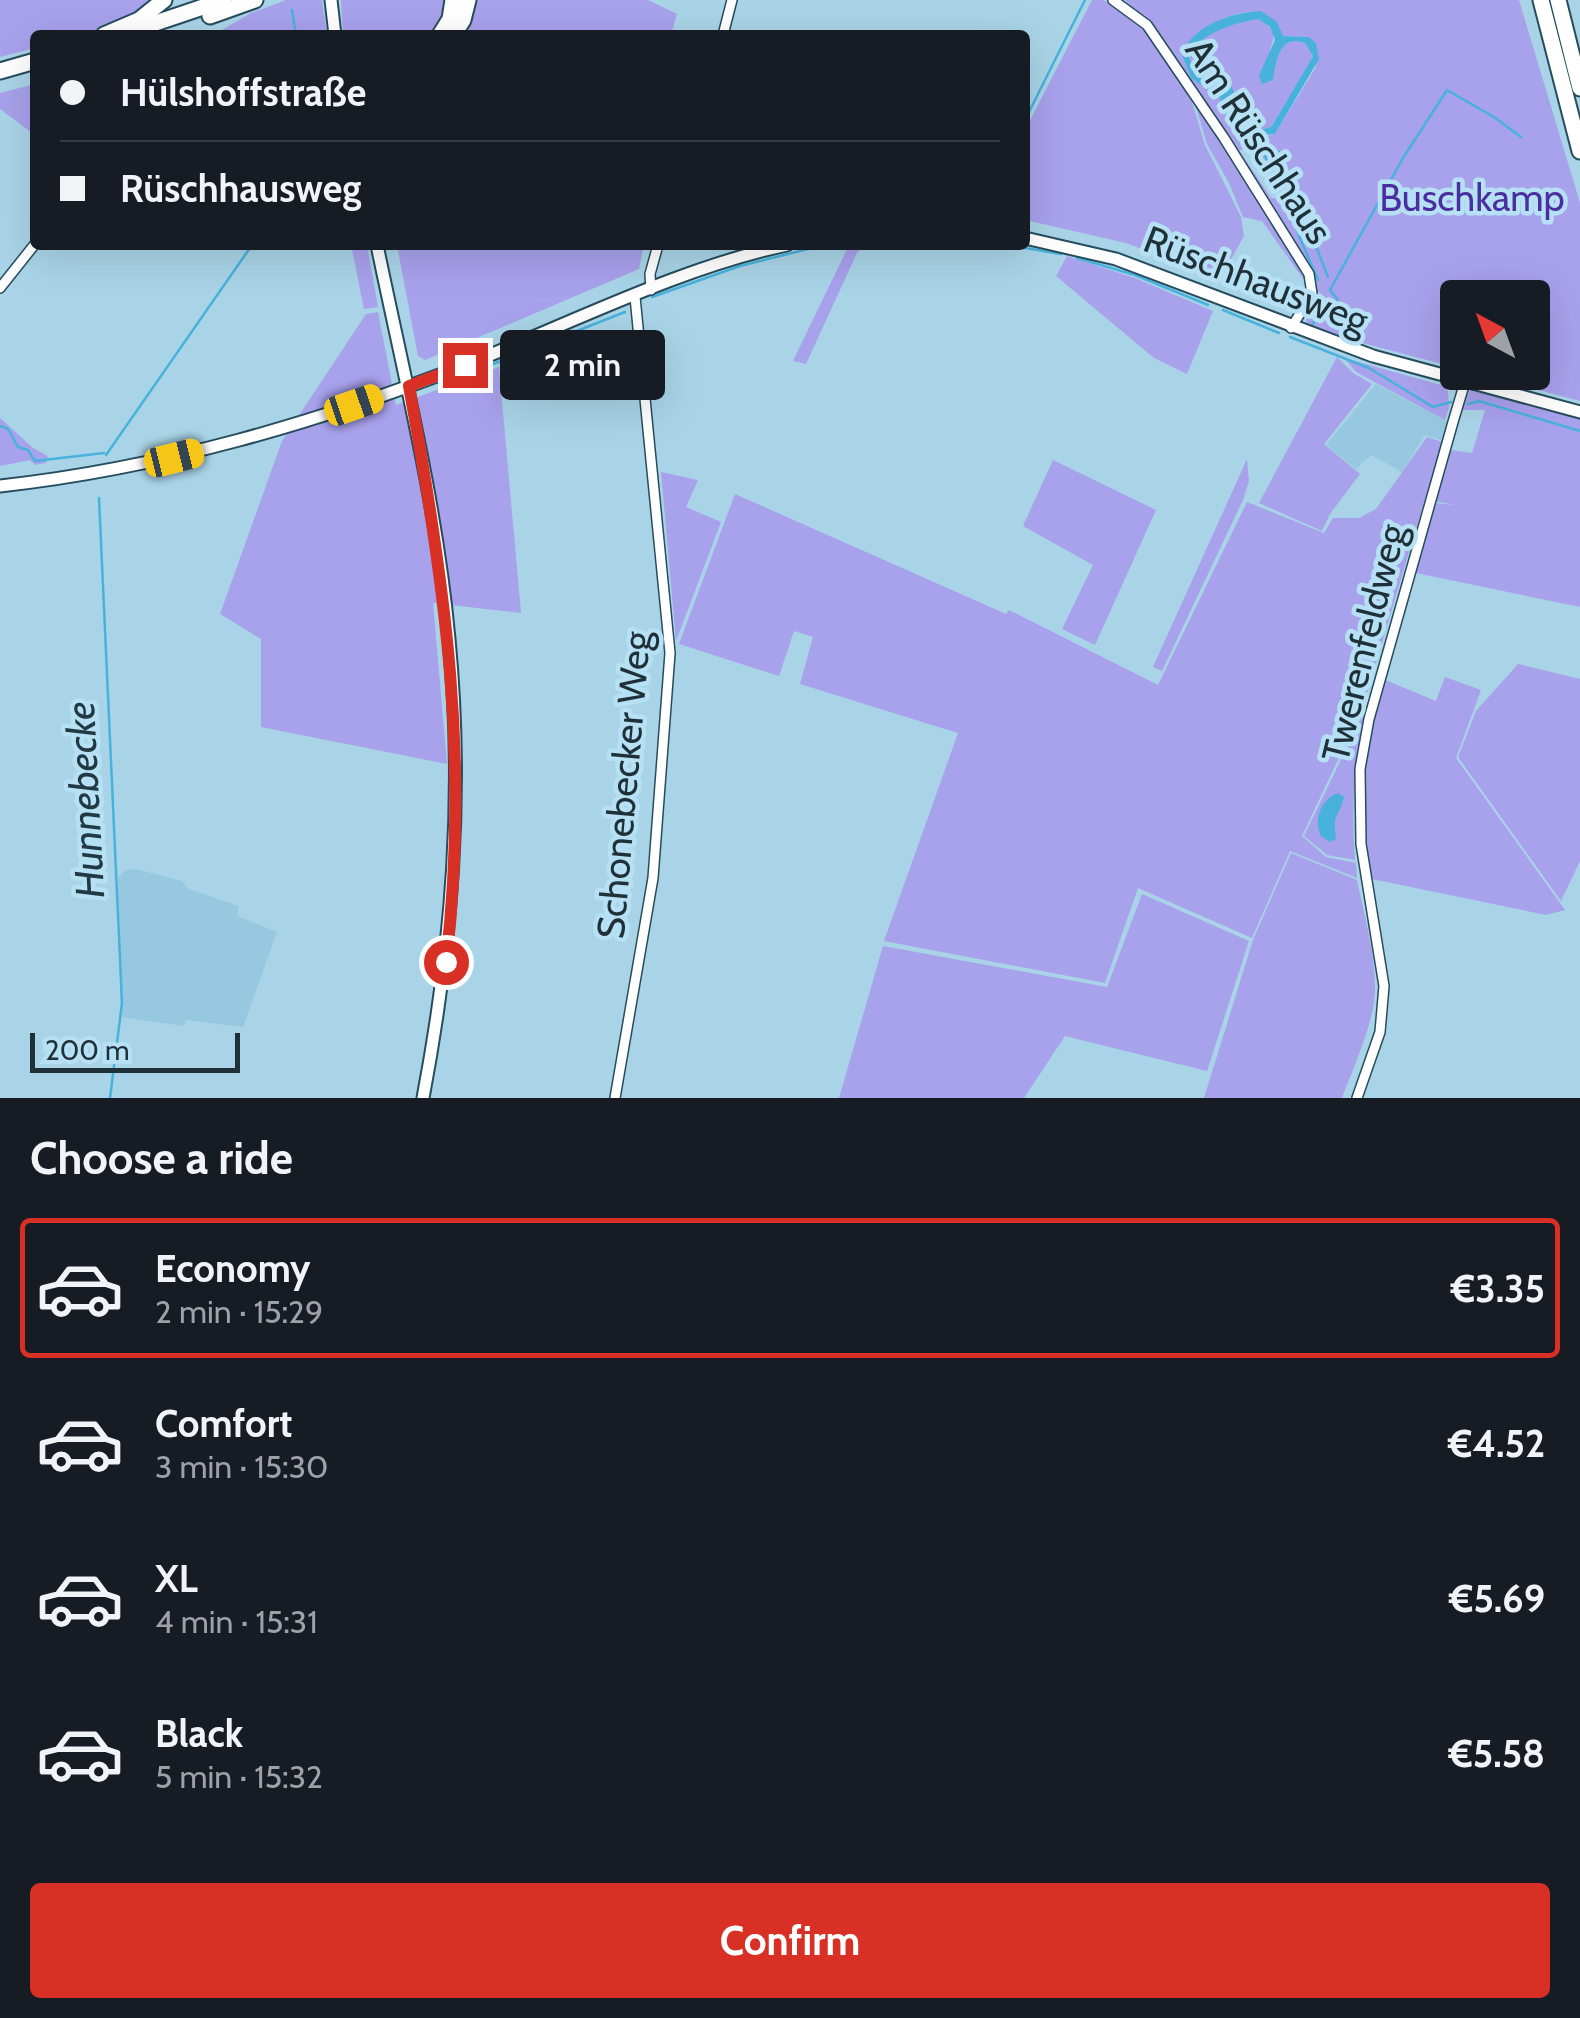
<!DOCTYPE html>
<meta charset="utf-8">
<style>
:root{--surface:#171b24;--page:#242831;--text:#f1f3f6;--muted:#9ea1a6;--line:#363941;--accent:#d93025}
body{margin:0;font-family:Cabin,sans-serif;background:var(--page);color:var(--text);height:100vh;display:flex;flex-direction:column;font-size:38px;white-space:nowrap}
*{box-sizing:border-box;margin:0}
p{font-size:32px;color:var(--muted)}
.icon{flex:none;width:55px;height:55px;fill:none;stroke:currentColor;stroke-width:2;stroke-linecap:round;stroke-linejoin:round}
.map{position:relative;height:1098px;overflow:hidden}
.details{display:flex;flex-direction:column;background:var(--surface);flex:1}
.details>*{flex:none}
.guide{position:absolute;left:30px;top:30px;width:1000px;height:220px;border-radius:10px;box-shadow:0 10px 40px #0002;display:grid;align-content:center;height:220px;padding:0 30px;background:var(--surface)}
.needle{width:65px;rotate:319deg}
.buttons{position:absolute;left:1440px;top:280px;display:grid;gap:20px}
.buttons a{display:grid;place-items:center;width:110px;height:110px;border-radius:10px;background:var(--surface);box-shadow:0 10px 40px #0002;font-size:50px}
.scale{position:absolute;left:30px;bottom:25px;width:210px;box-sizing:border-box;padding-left:10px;border:5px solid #1f3038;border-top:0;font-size:28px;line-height:35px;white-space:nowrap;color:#1f3038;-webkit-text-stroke:8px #b6e1f5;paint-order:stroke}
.end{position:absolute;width:45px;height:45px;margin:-22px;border:12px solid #d93025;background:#fff;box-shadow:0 0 0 5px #fff}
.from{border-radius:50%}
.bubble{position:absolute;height:70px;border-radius:10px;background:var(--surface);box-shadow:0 10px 40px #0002;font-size:32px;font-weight:700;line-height:70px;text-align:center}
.car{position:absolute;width:30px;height:60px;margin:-30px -15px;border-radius:12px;box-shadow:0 0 8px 2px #0007;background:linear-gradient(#f5c518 24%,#345 0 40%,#f5c518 0 76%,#345 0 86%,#f5c518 0)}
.guide b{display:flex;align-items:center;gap:35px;height:95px;font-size:38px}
.guide b+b{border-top:2px solid var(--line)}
.guide i{width:25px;height:25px;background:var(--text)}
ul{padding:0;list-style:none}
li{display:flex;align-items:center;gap:30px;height:140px;margin:0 20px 15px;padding:0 10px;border:5px solid transparent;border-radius:10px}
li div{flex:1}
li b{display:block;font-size:38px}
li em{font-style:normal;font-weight:700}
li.on{border-color:var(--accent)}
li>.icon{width:90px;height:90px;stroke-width:1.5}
h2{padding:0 30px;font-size:45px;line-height:120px}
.button{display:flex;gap:20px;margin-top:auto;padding:20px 30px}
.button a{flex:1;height:115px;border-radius:10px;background:var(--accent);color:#fff;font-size:40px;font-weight:700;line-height:115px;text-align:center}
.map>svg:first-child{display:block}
.built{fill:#96c8df}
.green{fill:#a8a1ec;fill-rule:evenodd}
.water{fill:#48b2dc;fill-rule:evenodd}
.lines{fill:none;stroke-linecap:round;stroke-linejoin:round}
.stream{stroke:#48b2dc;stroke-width:2.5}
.street-casing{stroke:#254d5d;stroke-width:12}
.secondary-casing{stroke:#254d5d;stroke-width:15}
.highway-casing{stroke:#254d5d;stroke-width:19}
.street{stroke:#fff;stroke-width:9}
.secondary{stroke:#fff;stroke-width:11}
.highway{stroke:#fff;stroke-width:15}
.route{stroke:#d93025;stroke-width:12}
.labels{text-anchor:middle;stroke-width:9;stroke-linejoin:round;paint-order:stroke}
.street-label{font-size:38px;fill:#1f3038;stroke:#b6e1f5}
.park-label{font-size:38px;fill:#4b2e9f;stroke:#b6e1f5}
.water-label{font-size:40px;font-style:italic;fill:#223943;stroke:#b6e1f5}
</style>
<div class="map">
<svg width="1580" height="1098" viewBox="0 0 1580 1098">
<rect width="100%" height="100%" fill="#a9d4e7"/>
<g class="built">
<path d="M1376 384 1448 422 1443 441 1425 435 1402 472 1371 455 1356 469 1326 445Z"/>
<path d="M136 869 181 881 189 889 239 906 237 916 277 932 243 1027 186 1020 184 1026 121 1017 118 878 126 870Z"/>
</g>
<g class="green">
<path d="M0 0H158C125 32 78 35 35 35V48L0 57Z"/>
<path d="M286 0H322L327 35H213L251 13Z"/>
<path d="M341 0H450L435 35H343Z"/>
<path d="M473 0H648L677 14 671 35H459Z"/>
<path d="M1092 0H1103L1134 15 1190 96 1205 145 1241 217 1244 236 1220 279 1126 243 1025 220V130Z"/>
<path d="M1125 0H1519L1580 203V401L1473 373 1532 372V298H1458L1457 368 1306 328 1307 316 1322 294 1309 287 1262 221 1243 217 1229 183 1207 144 1192 94 1150 25ZM1261 11 1283 36 1309 37 1316 67 1275 134 1261 138 1234 130 1219 97 1191 78 1182 55C1204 27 1223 12 1261 11ZM1257 149 1278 197V198H1271L1239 150Z"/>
<path d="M1258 19C1285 35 1268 41 1268 63 1268 69 1271 74 1273 80 1277 60 1279 34 1305 43L1313 56 1272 126 1256 132 1238 129 1225 98 1226 89 1194 70 1189 56C1198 33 1236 22 1258 19Z"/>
<path d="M35 84V135L0 109V93Z"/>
<path d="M351 245H367L378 307 364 309Z"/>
<path d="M397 245H644L639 269 425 360 418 356Z"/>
<path d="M849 245H865L857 253 806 364 793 361Z"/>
<path d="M1067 256 1135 278 1213 311 1187 374 1154 358 1056 276Z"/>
<path d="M378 312 396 405 499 367 521 613 433 603 447 764 261 727V639L220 614 282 441 366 314Z"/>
<path d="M1337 357 1353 373 1372 384 1324 444 1360 474 1330 514 1322 531 1259 503Z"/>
<path d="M1344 358 1441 385 1448 391 1449 408 1445 420 1356 372Z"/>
<path d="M1470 389 1580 419V607L1411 572 1434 503 1455 505 1434 501 1451 450 1472 453 1485 410H1462Z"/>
<path d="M0 418 33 448 48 456 46 463 35 465 30 460 0 466Z"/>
<path d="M1427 437 1442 442 1362 709 1302 836 1326 857 1356 863 1357 878 1290 851 1252 938 1138 888 1105 983 884 941 958 733 800 684 813 637 794 631 779 676 679 644 735 494 1006 614 1009 610 1158 685 1247 502 1324 533 1333 518H1359L1376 509Z"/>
<path d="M1247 459 1249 481 1243 500 1162 671 1153 667Z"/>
<path d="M1053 460 1156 510 1095 645 1062 629 1093 565 1023 526Z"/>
<path d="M661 472 698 480 686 507 721 522 676 641Z"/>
<path d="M1518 664 1580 679V861L1561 901 1458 757 1476 711Z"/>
<path d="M1445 677 1481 690 1456 758 1565 910 1546 915 1372 879C1360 804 1361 754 1385 680L1436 701Z"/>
<path d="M1365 710C1354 760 1351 809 1355 860L1327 855 1304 836Z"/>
<path d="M1291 853 1357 880C1364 916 1376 955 1375 991 1373 1027 1354 1065 1342 1098H1204L1253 940Z"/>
<path d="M1142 894 1249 941 1207 1071 1065 1036 1024 1098H839L883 946 1107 987Z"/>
</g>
<g class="water">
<path d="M1261 11 1277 22 1283 36 1309 37 1316 43 1319 59 1275 134 1250 137 1234 130 1219 97 1191 78 1182 55C1191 26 1232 12 1261 11ZM1258 19 1270 27 1275 40 1259 75 1262 84 1273 80C1277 60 1279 34 1305 43L1313 56 1272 126 1256 132 1238 128 1225 98 1234 93 1232 87 1226 88C1214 76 1193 78 1189 56 1197 34 1237 22 1258 19Z"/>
<path d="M1338 793 1344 797C1337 822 1333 810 1336 839L1330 842 1321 836C1313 820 1321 799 1338 793Z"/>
</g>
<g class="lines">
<g class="stream">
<path d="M292 10 296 35"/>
<path d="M1025 120 1085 0"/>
<path d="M1279 152 1328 277"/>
<path d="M1265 156 1318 280"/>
<path d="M1008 245 1061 254"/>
<path d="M824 246 830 245"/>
<path d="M1077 258 1135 275 1208 305"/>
<path d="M652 297 740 266 812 248"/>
<path d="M1338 300 1330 290 1403 158 1447 90 1494 117 1521 137"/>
<path d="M1223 310 1279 333"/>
<path d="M1312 326 1322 304"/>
<path d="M1290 337 1369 368 1433 407 1451 402"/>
<path d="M445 383 625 312"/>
<path d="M1468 404 1479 401 1580 431"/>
<path d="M0 426 8 429 18 447 28 450 35 461 104 453"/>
<path d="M106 455 252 245"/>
<path d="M99 498 122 1003 110 1098"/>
</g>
<defs>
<g id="street">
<path d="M1113 0 1147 25 1224 138 1309 274 1312 294 1291 328"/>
<path d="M723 35 732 0"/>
<path d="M0 288 35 244"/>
<path d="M651 290 650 274 658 245"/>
<path d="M615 1098 653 878 670 653 635 297"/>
<path d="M1357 1098 1380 1032 1384 986 1361 844 1360 769 1369 719 1453 422 1465 382 1473 372"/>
</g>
<g id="secondary">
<path d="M331 0 335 35"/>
<path d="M1025 238 1116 259 1373 356 1580 412"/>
<path d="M377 245C404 376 437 506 449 639 464 795 452 945 423 1098"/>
<path d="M0 486C162 468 316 423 468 364 569 324 682 267 787 245"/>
</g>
<g id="highway">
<path d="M1541 0 1580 151"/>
<path d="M1558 0 1580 88"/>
<path d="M210 16 255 0"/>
<path d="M104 35 139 20 164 0"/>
<path d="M120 35 224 0"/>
<path d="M440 35 450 19 453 0"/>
<path d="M453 35 463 20 468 0"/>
<path d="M0 71 35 61"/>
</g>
</defs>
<use href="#street" class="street-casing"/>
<use href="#secondary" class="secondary-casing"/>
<use href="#highway" class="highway-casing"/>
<use href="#street" class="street"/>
<use href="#secondary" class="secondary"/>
<use href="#highway" class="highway"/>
</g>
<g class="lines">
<path class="route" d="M446 962C470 761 445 584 409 386L465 365"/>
</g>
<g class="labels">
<g class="street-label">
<text transform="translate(1259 141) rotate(57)" y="13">Am Rüschhaus</text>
<text transform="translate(1256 280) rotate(21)" y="13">Rüschhausweg</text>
<text transform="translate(1364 643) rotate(-76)" y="13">Twerenfeldweg</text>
<text transform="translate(624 785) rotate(-85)" y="13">Schonebecker Weg</text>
</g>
<g class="park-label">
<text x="1472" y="211">Buschkamp</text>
</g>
<g class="water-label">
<text transform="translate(85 800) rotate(-93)" y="14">Hunnebecke</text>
</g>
</g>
</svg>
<div class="buttons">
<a><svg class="needle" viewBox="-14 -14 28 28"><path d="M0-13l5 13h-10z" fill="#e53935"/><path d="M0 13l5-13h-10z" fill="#9ea1a6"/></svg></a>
</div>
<div class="scale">200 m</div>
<i class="end from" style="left:446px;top:962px"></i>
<i class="end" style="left:465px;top:365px"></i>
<div class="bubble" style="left:500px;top:330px;width:165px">2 min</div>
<i class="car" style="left:354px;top:405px;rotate:71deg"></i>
<i class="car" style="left:174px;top:458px;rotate:76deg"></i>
<div class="guide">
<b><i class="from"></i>Hülshoffstraße</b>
<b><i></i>Rüschhausweg</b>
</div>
</div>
<section class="details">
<h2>Choose a ride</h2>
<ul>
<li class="on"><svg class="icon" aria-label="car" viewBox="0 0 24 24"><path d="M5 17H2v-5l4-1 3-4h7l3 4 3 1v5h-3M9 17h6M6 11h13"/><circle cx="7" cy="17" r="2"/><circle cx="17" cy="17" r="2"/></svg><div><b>Economy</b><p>2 min · 15:29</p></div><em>€3.35</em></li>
<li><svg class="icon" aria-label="car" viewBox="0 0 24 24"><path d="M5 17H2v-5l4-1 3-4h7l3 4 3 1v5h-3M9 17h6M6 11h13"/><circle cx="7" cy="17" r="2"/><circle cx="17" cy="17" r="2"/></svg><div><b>Comfort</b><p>3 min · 15:30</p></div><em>€4.52</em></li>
<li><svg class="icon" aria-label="car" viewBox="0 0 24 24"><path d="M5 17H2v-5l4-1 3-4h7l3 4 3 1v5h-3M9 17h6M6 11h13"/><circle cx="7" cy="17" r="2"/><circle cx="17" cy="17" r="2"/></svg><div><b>XL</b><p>4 min · 15:31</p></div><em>€5.69</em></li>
<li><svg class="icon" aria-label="car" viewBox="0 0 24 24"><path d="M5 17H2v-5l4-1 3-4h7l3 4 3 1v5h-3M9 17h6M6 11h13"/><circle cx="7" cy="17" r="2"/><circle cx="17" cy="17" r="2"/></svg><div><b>Black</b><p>5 min · 15:32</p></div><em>€5.58</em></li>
</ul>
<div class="button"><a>Confirm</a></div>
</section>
